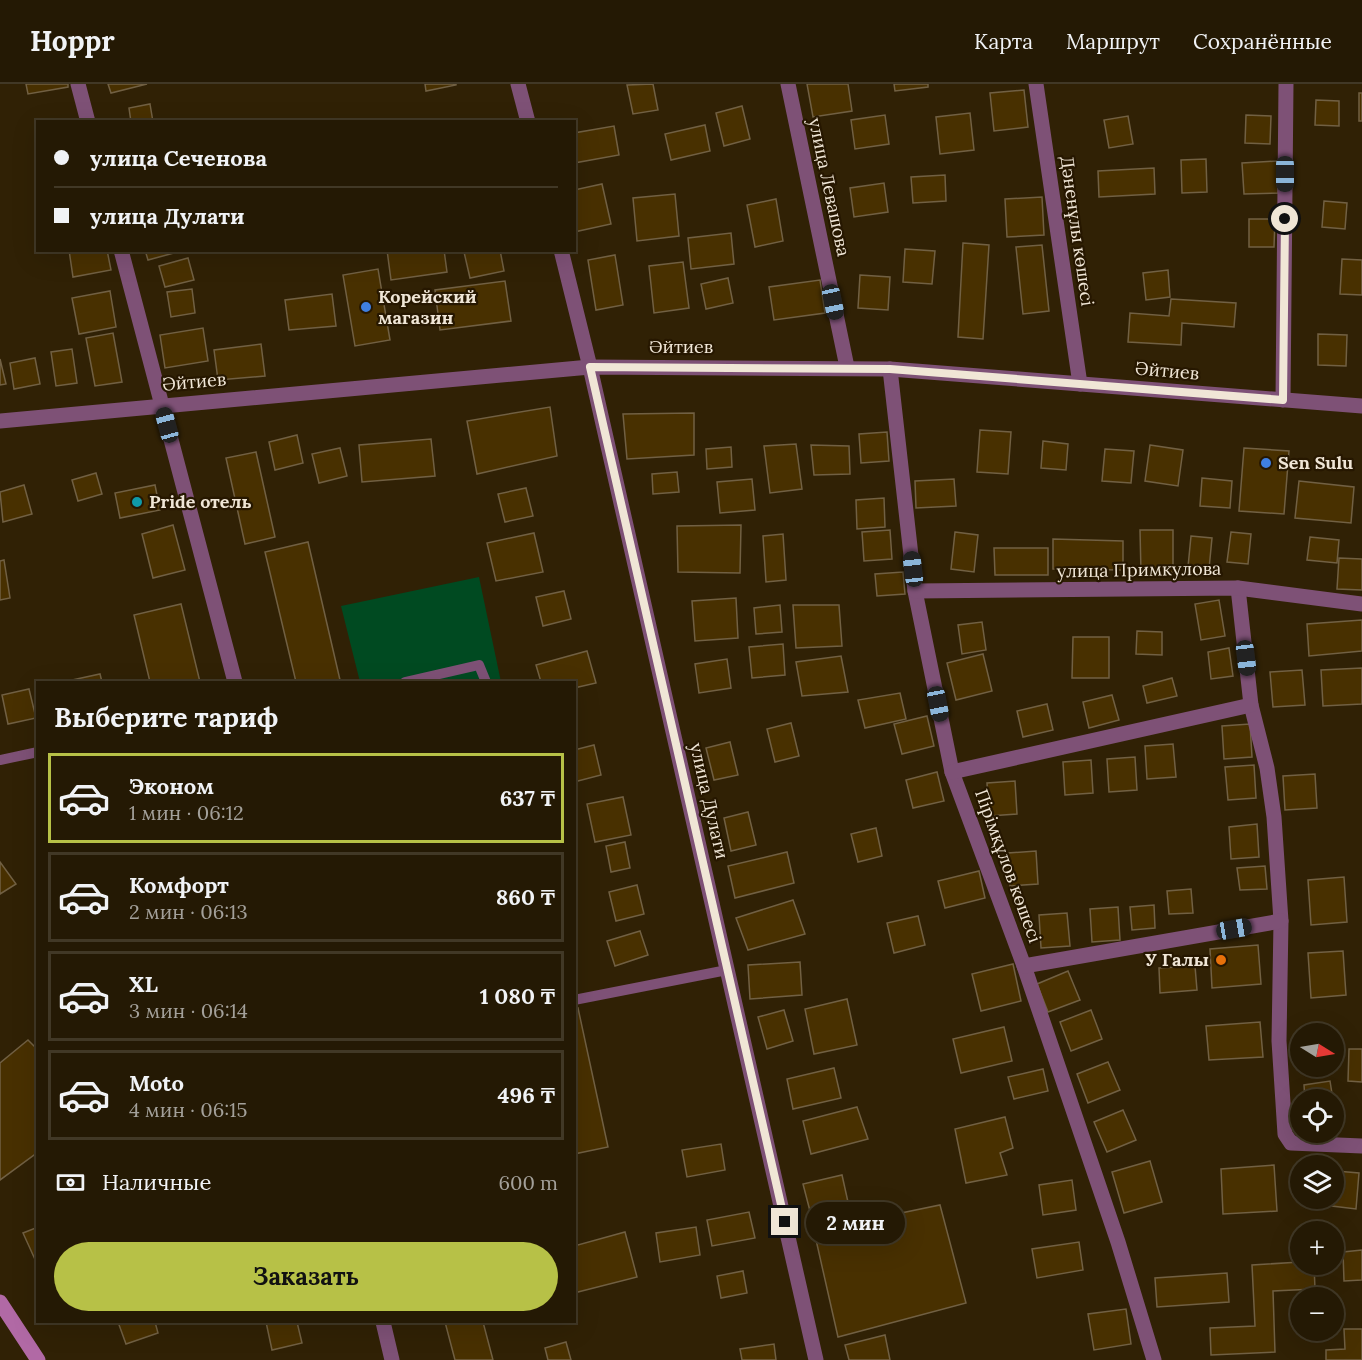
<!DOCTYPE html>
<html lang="ru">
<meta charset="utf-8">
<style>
:root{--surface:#241904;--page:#302613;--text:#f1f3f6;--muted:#a3a09a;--line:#413826;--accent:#b7c147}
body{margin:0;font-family:Lora,serif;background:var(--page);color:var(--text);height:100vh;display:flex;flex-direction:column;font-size:22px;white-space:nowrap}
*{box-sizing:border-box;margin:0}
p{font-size:20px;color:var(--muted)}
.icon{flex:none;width:33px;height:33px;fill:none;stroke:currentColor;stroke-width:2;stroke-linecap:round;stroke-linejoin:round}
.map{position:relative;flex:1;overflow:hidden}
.side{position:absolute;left:36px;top:597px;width:540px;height:642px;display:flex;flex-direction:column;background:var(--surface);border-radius:0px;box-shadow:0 6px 24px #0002,0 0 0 2px var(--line)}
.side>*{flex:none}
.banner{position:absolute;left:36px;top:36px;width:540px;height:132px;border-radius:0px;box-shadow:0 6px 24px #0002,0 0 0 2px var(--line);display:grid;align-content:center;height:132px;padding:0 18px;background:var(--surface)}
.needle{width:39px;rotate:101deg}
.controls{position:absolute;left:1290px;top:939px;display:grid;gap:12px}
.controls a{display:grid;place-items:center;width:54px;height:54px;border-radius:50%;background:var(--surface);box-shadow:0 6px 24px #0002,0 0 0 2px var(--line);font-size:30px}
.end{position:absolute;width:27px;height:27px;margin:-14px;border:8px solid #f0e6d6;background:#111;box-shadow:0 0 0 3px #111}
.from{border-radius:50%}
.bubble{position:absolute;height:42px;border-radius:21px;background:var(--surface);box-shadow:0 6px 24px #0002,0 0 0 2px var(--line);font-size:20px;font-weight:700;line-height:42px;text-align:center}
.car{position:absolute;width:18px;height:36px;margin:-18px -9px;border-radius:8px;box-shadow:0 0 4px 2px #0007;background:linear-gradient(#222 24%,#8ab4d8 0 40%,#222 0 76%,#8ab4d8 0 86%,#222 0)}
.banner b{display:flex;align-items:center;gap:21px;height:57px;font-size:22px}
.banner b+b{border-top:2px solid var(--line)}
.banner i{width:15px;height:15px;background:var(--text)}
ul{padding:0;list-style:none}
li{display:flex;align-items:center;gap:18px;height:90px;margin:0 12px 9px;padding:0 6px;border:3px solid var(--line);border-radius:0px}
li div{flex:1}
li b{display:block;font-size:22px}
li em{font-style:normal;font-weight:700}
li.current{border-color:var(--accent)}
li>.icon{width:54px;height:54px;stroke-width:1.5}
h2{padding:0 18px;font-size:27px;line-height:72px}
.pay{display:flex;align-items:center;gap:15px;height:66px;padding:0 18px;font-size:22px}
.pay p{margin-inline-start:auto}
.button{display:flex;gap:12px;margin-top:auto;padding:12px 18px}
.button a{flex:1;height:69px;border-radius:36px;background:var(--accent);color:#111;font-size:24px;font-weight:700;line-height:69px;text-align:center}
header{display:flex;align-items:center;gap:36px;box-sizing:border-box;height:84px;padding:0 30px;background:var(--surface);border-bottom:2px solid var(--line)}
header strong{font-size:28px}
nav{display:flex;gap:33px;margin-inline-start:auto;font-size:21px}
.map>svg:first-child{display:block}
.green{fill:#004a21}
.building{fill:#483000;stroke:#716043;stroke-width:1.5}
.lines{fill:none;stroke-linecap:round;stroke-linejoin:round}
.service{stroke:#7e5176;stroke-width:10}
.minor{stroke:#7e5176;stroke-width:15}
.tertiary{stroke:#7e5176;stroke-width:15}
.secondary{stroke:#b169a5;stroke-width:15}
.route{stroke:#f0e6d6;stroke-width:8}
.shop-dot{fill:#3f7fe0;stroke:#261700;stroke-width:2}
.culture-dot{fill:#0f9aa8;stroke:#261700;stroke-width:2}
.food-dot{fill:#e8710a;stroke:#261700;stroke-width:2}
.labels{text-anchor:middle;stroke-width:4.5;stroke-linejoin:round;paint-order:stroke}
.street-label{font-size:18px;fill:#f0e6d6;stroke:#261700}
.poi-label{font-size:18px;font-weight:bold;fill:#f0e6d6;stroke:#261700;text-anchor:start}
</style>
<header>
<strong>Hoppr</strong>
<nav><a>Карта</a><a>Маршрут</a><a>Сохранённые</a></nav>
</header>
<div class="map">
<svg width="1362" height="1276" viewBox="0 0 1362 1276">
<rect width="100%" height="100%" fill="#302105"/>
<path class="green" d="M479 493 501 598H360L341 522Z"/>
<g class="building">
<path d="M26 0H68V3L28 10Z"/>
<path d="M108 0H147L111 9Z"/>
<path d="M425 0H456V1L426 7Z"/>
<path d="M653 0 658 26 633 30 627 1Z"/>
<path d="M807 0H848L852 27 813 33Z"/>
<path d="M894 0H928V3L895 7Z"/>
<path d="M1024 6 1028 43 994 47 990 9Z"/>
<rect x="1359" y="9" width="3" height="28"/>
<path d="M1316 16 1339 17V42L1315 41Z"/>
<path d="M150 20 153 38H131L129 24Z"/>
<path d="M742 22 750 55 724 62 716 29Z"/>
<path d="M970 29 974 66 940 70 936 33Z"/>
<path d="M885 31 889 60 855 65 851 36Z"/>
<path d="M1246 31 1271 32 1270 60 1245 59Z"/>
<path d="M1128 32 1133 60 1109 64 1104 36Z"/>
<path d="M705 41 710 67 671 76 665 50Z"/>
<path d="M614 42 619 71 574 79V49Z"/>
<path d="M1206 75 1207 108 1182 109 1181 76Z"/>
<path d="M1277 77 1278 109 1244 110 1242 79Z"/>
<path d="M1154 84 1155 110 1099 113 1098 87Z"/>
<path d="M945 91 946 117 913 119 911 93Z"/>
<path d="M884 99 888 128 854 133 850 104Z"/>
<path d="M602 100 611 140 574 148V106Z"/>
<path d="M675 110 679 152 637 157 633 114Z"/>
<path d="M1042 113 1044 151 1007 153 1005 115Z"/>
<path d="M776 115 783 157 755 163 747 121Z"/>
<path d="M1324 117 1347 119 1345 145 1322 143Z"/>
<path d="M1249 135H1275L1274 163H1249Z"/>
<path d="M731 149 734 180 691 185 688 154Z"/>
<path d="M963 159 989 161 983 255 958 253Z"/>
<path d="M1042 161 1049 227 1023 230 1016 163Z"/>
<path d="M905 165 935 167 932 200 903 198Z"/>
<path d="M69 166H107L111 186 73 193Z"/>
<path d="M145 166H185L148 176Z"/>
<path d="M387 166H444L447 188 391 196Z"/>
<path d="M472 166H500L504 187 470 194 464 168Z"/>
<path d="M615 171 623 221 596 226 588 176Z"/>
<path d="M188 174 194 196 165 203 159 182Z"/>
<path d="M1342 175 1362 176V211L1340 210Z"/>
<path d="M683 178 689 224 654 229 649 182Z"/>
<path d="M378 185 390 256 355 262 343 191Z"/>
<path d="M1168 186 1170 213 1146 216 1143 189Z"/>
<path d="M860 191 890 193 888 226 858 224Z"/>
<path d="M728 194 733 219 706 225 701 200Z"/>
<path d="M820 196 825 229 774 236 769 203Z"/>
<path d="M505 197 511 237 440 246 435 206Z"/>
<path d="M192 205 195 229 171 233 167 208Z"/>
<path d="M110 207 116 243 79 250 72 214Z"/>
<path d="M332 210 336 242 289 246 285 216Z"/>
<path d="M1171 215 1236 219 1234 243 1182 239 1181 261 1128 258 1130 229 1169 232Z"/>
<path d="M203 244 208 277 165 284 160 251Z"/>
<path d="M113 249 122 298 95 302 86 254Z"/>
<path d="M1318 250 1347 251 1346 282 1318 281Z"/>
<path d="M261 260 265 292 218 296 214 266Z"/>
<path d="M72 265 77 299 56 302 51 268Z"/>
<path d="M35 274 40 300 14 305 10 279Z"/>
<path d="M0 275 6 300 0 301Z"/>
<path d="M550 323 557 372 477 390 467 337Z"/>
<path d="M694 329V371L627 375 623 330Z"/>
<path d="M980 346 1011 348 1008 390 977 388Z"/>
<path d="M887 348 889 377 861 379 859 350Z"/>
<path d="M297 351 303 379 275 386 269 358Z"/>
<path d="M431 355 435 392 362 398 359 361Z"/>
<path d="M1043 357 1068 360 1066 386 1041 384Z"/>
<path d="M796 360 802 405 770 409 764 362Z"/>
<path d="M811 361 849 362 850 390 814 391Z"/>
<path d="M1150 361 1183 366 1178 402 1145 397Z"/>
<path d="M731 363 732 383 707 385 706 365Z"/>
<path d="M340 364 347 392 319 399 312 370Z"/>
<path d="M1244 364 1289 367 1284 430 1239 427Z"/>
<path d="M1105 365 1134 367 1131 399 1102 397Z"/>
<path d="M256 368 275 453 245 460 226 374Z"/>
<path d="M677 388 679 408 653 410 652 390Z"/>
<path d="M96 389 102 410 78 417 72 396Z"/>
<path d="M1202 394 1232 397 1230 424 1200 422Z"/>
<path d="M752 395 755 426 720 429 717 398Z"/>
<path d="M954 395 956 422 916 424 915 397Z"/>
<path d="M1299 397 1354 403 1351 439 1295 434Z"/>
<path d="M24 401 32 430 3 438 0 408Z"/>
<path d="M155 401 160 426 120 434 115 409Z"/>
<path d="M526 404 533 432 505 438 498 410Z"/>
<path d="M884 414 885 443 857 445 856 416Z"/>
<path d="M173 441 185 486 153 494 142 450Z"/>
<path d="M741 441 740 489 678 488 677 442Z"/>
<path d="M890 446 892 475 864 477 862 448Z"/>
<path d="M1140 446H1173V488L1141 489Z"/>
<path d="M955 448 978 451 974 488 951 485Z"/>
<path d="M1231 448 1251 450 1248 480 1227 478Z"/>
<path d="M534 449 543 488 496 497 487 459Z"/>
<path d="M783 450 786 496 766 498 763 452Z"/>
<path d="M1191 452 1212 454 1209 485 1188 483Z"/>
<path d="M1310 453 1339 456 1337 479 1307 476Z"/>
<path d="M1053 455 1123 457V486L1053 485Z"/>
<path d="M308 458 340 596 330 598H296L265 468Z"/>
<path d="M994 464H1048V491H995Z"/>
<path d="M1339 474 1362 475V506L1337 505Z"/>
<path d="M4 476 10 514 0 516V477Z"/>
<path d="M903 488 905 510 877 512 875 490Z"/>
<path d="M564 507 571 535 543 542 536 513Z"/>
<path d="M736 514 738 554 695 557 692 517Z"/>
<path d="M1219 516 1225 552 1201 556 1195 520Z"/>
<path d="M181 520 200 598H150L134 531Z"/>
<path d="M780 521 782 548 756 550 754 524Z"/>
<path d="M793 521H839L842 562 796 564Z"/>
<path d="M1362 536V567L1309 572 1307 540Z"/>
<path d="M982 538 986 566 962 570 958 541Z"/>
<path d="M1137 547 1162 548V571L1136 570Z"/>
<path d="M1073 553H1109V594H1072Z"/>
<path d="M783 560 785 591 752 594 749 563Z"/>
<path d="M1229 564 1233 592 1211 595 1208 568Z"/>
<path d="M587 567 596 599 574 604V598H541L536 581Z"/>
<path d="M983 570 992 607 956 616 947 579Z"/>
<path d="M841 572 848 608 802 612 796 578Z"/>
<path d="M727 575 731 604 699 609 695 580Z"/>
<path d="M1362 584V620L1323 622 1321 586Z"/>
<path d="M1302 586 1305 621 1273 623 1270 588Z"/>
<path d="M100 590 102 598H73L72 596Z"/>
<path d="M1172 594 1177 612 1147 619 1143 602Z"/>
<path d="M29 605 36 634 8 640 2 611Z"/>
<path d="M900 609 906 635 865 644 858 616Z"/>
<path d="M1112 611 1119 636 1089 644 1083 618Z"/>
<path d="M1047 620 1053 646 1023 653 1017 627Z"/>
<path d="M927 632 934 662 902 670 894 640Z"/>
<path d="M791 639 799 672 775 678 767 645Z"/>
<path d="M1250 640 1252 673 1224 675 1222 642Z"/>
<path d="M730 658 738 691 714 696 706 664Z"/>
<path d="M1173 660 1176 693 1147 695 1145 662Z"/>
<path d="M594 661 601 691 574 698V666Z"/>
<path d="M1135 673 1137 706 1109 708 1107 675Z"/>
<path d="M1091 676 1093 709 1065 711 1063 678Z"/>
<path d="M1254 681 1256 714 1228 716 1225 683Z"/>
<path d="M937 688 944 717 913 724 906 696Z"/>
<path d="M1315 690 1317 724 1285 726 1283 692Z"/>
<path d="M1015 697 1017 730 989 732 987 699Z"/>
<path d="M623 713 631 751 595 758 587 720Z"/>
<path d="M748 728 756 761 731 767 724 734Z"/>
<path d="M1257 740 1259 773 1231 775 1229 743Z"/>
<path d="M876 744 882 772 858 778 851 750Z"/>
<path d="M625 758 630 784 611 788 606 762Z"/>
<path d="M1036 767 1038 800 1010 802 1008 769Z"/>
<path d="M787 768 794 799 735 814 728 782Z"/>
<path d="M0 778 16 800 0 810Z"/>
<path d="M1265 782 1267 805 1240 806 1237 784Z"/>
<path d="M979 787 985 814 945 824 938 797Z"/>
<path d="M1344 793 1347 838 1311 841 1308 796Z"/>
<path d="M637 801 644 830 616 837 609 808Z"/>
<path d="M1191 805 1193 829 1169 830 1167 807Z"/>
<path d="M793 816 805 850 748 866 736 834Z"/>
<path d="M1154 821 1155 844 1132 846 1130 823Z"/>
<path d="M1118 823 1120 856 1092 858 1090 825Z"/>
<path d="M1067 829 1070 862 1041 864 1039 831Z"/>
<path d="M918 832 925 861 894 869 887 839Z"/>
<path d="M640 847 648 871 615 882 607 857Z"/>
<path d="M1258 861 1261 900 1212 904 1210 865Z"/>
<path d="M1343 867 1346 911 1311 914 1308 869Z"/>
<path d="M800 878 802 911 750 915 748 881Z"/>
<path d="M1013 880 1021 917 981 927 972 890Z"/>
<path d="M1195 882 1197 906 1160 909 1159 884Z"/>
<path d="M1068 887 1080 916 1048 928 1037 900Z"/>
<path d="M847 915 857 961 814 970 805 925Z"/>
<path d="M578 924 608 1063 574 1070V925Z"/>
<path d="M784 926 793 957 767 965 758 933Z"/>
<path d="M1091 926 1102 955 1071 967 1060 938Z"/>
<path d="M1260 938 1263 973 1209 976 1206 942Z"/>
<path d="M1004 943 1012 977 961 989 953 955Z"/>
<path d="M28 956 38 966V1068L0 1096V979Z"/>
<path d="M1349 965H1362V998L1348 997Z"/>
<path d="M1108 978 1120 1006 1088 1019 1077 990Z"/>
<path d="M834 984 841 1014 793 1025 787 995Z"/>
<path d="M1043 985 1048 1007 1014 1015 1008 993Z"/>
<path d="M1330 997 1333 1016H1305L1304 1001Z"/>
<path d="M857 1023 868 1055 811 1070 803 1037Z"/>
<path d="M1123 1026 1136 1056 1107 1068 1094 1038Z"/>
<path d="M1005 1033 1013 1064 1000 1069 1007 1091 966 1099 955 1045Z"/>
<path d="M721 1060 725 1086 687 1093 682 1066Z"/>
<path d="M1150 1077 1162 1118 1124 1129 1112 1088Z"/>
<path d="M1274 1081 1277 1127 1223 1130 1221 1085Z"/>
<path d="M1336 1087 1359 1089 1356 1125 1332 1122Z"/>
<path d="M842 1091 848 1118 810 1127 803 1100Z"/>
<path d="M1072 1096 1076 1126 1043 1131 1039 1101Z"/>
<path d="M940 1121 966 1219 838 1253 814 1147Z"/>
<path d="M749 1128 755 1154 712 1162 707 1136Z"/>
<path d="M38 1143V1182L23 1149Z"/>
<path d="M696 1143 700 1171 660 1178 656 1149Z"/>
<path d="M625 1148 637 1193 574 1209V1162Z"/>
<path d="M1079 1158 1083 1186 1037 1194 1032 1165Z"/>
<path d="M1362 1166V1196L1344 1197 1343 1168Z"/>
<path d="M1300 1178V1180H1314L1315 1205 1273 1207 1275 1268 1211 1271 1210 1244 1255 1242 1252 1181Z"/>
<path d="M743 1187 747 1209 721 1214 717 1192Z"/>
<path d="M1227 1189 1229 1218 1157 1223 1155 1194Z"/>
<path d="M1126 1225 1131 1260 1094 1266 1088 1230Z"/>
<path d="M118 1238H155L158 1249 126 1260Z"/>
<path d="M266 1238H297L302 1259 272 1266Z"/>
<path d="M445 1238H483L493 1276H455Z"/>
<path d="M1344 1245H1362V1276H1326V1266L1345 1265Z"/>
<path d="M885 1251 890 1276H849L845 1261Z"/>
<path d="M566 1258 571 1276H548L545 1264Z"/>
<path d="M774 1260 776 1276H742L740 1265Z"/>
</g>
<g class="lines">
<g class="service">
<path d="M405 598 479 581 486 598"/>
<path d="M0 676 38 668"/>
<path d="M574 916 727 886"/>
</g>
<g class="minor">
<path d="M78 0 88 38"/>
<path d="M518 0 528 38"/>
<path d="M788 0 847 283"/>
<path d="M1036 0 1080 300"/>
<path d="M121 166 235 598"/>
<path d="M561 166 590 283 816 1276"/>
<path d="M890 285 915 507 952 688 1024 882 1118 1158 1154 1276"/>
<path d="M1283 316 1286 0"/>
<path d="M1238 504 1251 621 1267 684 1274 733 1281 837 1279 957 1285 1050 1291 1059 1362 1062"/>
<path d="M915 507 1238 504 1362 520"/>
<path d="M952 688 1251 621"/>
<path d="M1024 882 1281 837"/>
<path d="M383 1238 392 1276"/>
</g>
<path class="tertiary" d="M0 337 590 283 890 285 1362 322"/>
<path class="secondary" d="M0 1218 38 1276"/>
</g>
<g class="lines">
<path class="route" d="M785 1138 590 283 890 285 1283 316 1285 135"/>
</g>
<g class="shop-dot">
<circle cx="366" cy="223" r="6"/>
<circle cx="1266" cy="379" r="6"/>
</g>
<circle class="culture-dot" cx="137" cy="418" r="6"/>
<circle class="food-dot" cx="1221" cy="876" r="6"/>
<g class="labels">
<g class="street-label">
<text transform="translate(829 103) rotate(78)" y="6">улица Левашова</text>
<text transform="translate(1077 147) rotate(82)" y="6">Дәненұлы көшесі</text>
<text x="681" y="269">Әйтиев</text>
<text transform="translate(1167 287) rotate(5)" y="6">Әйтиев</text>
<text transform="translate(194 298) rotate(-5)" y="6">Әйтиев</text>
<text transform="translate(1139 486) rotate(-1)" y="6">улица Примкулова</text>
<text transform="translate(709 717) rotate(77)" y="6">улица Дулати</text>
<text transform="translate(1008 782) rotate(70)" y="6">Пірімқұлов көшесі</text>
</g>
<g class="poi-label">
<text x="378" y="219">Корейский<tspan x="378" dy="21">магазин</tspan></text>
<text x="1278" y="385">Sen Sulu</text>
<text x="149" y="424">Pride отель</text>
<text x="1209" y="882" text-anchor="end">У Галы</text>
</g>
</g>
</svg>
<div class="controls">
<a><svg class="needle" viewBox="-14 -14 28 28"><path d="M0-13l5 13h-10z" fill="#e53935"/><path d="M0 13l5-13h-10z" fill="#a3a09a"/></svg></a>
<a><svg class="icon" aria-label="locate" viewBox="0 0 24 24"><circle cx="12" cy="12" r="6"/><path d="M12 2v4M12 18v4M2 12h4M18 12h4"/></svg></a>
<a><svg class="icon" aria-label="layers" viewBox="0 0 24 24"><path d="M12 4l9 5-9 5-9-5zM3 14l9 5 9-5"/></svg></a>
<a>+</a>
<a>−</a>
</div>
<i class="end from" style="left:1285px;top:135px"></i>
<i class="end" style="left:785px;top:1138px"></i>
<div class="bubble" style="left:806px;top:1118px;width:99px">2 мин</div>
<i class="car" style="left:1285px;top:90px;rotate:180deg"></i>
<i class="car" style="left:833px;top:218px;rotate:168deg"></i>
<i class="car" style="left:167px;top:341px;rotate:345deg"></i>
<i class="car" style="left:913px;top:485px;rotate:353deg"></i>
<i class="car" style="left:1246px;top:574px;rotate:173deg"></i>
<i class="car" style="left:938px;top:620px;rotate:169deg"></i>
<i class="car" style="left:1234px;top:845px;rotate:80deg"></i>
<div class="banner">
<b><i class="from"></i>улица Сеченова</b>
<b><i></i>улица Дулати</b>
</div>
<section class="side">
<h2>Выберите тариф</h2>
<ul>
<li class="current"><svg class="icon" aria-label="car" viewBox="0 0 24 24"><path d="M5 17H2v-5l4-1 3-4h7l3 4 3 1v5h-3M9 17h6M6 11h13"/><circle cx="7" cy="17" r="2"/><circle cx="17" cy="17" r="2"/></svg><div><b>Эконом</b><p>1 мин · 06:12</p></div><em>637 ₸</em></li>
<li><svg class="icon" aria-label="car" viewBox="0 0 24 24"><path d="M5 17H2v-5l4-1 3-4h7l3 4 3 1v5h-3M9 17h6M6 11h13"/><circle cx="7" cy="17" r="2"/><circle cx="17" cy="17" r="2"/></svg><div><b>Комфорт</b><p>2 мин · 06:13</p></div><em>860 ₸</em></li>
<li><svg class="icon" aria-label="car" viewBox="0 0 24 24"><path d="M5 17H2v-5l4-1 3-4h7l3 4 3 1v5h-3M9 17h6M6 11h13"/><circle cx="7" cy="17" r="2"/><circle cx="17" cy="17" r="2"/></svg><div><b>XL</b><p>3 мин · 06:14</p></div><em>1 080 ₸</em></li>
<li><svg class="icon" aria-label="car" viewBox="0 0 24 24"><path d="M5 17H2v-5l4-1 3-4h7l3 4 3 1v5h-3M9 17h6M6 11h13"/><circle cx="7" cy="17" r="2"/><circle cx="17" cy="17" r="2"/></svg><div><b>Moto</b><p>4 мин · 06:15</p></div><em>496 ₸</em></li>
</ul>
<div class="pay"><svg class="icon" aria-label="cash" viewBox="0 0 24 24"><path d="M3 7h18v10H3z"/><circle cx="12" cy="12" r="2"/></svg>Наличные<p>600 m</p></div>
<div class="button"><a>Заказать</a></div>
</section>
</div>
